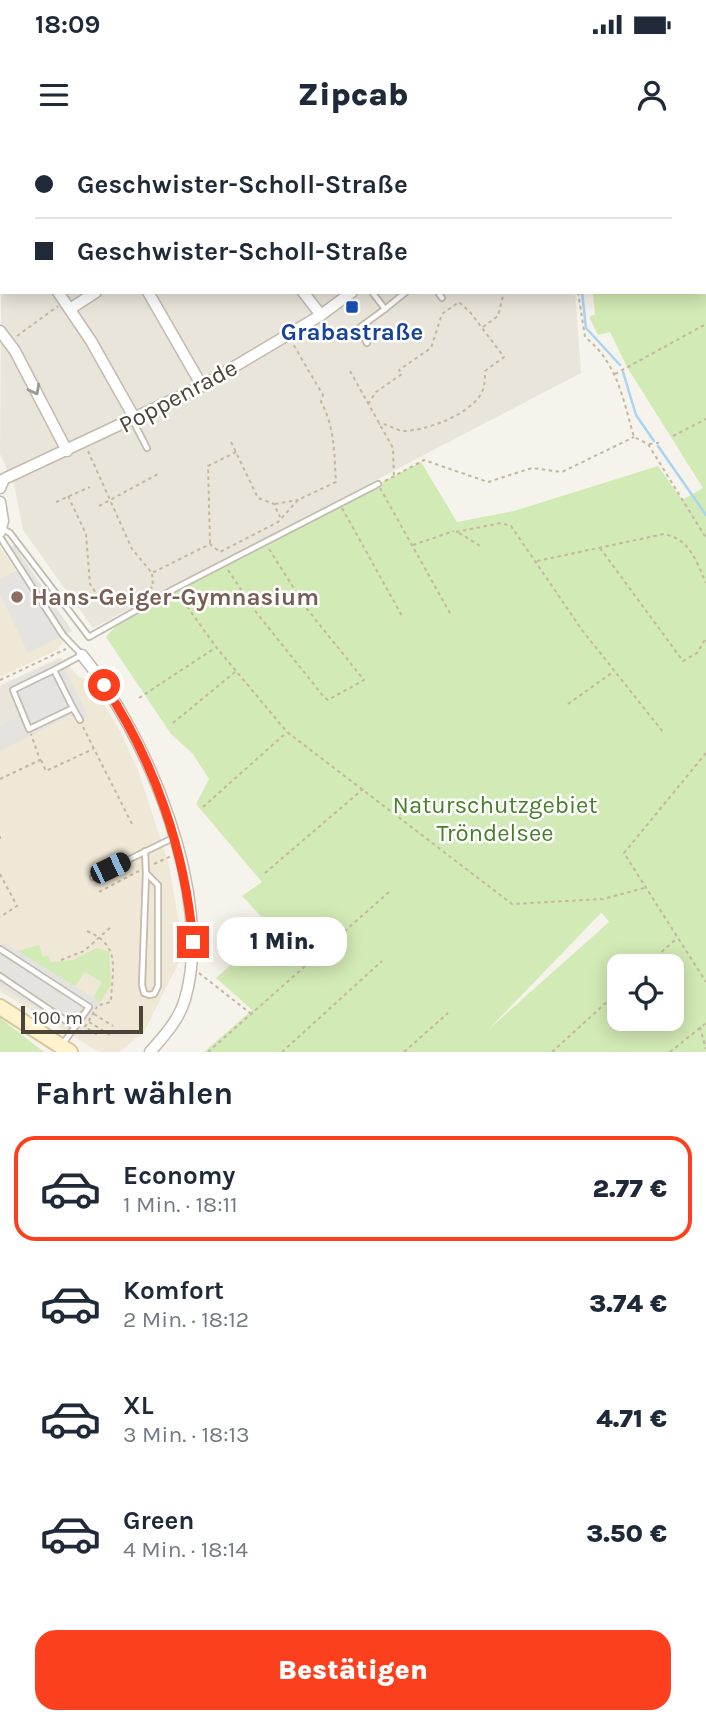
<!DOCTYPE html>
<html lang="de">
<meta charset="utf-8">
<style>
:root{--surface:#fff;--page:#f6f6f7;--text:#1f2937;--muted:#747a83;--line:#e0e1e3;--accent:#fc3f1d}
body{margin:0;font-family:Karla,sans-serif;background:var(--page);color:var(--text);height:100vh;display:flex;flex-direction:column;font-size:26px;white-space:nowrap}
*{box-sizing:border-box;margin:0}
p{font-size:23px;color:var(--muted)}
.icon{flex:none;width:38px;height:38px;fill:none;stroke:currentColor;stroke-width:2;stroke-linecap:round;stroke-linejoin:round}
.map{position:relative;height:912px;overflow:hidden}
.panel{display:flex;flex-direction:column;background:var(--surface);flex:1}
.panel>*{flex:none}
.guide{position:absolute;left:0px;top:0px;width:707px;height:154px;box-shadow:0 4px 18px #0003;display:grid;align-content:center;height:154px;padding:0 35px;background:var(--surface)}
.fabs{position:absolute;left:607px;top:814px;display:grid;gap:14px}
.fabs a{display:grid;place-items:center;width:77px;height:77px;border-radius:14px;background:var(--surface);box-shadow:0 4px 18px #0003;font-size:35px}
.scale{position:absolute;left:21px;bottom:18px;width:122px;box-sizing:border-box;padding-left:7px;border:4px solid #4b4439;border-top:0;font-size:19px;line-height:24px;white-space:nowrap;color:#4b4439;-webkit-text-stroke:5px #fff;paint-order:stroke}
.end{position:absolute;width:32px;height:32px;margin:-16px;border:9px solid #fc3f1d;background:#fff;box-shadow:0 0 0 4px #fff}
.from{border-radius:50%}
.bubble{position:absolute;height:49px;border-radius:21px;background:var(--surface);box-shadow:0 4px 18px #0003;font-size:23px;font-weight:800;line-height:49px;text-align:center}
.car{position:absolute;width:21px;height:42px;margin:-21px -10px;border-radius:9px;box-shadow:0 0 5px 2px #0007;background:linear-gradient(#222 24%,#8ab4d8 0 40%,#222 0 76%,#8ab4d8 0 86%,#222 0)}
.guide b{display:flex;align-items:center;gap:24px;height:66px;font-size:26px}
.guide b+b{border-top:2px solid var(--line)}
.guide i{width:18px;height:18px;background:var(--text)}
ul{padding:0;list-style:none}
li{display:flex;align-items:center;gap:21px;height:105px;margin:0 14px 10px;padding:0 21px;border:4px solid transparent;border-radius:21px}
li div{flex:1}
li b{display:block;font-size:26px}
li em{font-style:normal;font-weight:800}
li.selected{border-color:var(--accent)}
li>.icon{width:63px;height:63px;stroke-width:1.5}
h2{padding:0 35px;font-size:32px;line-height:84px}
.cta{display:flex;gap:14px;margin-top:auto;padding:14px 35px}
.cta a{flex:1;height:80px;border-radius:21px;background:var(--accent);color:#fff;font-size:28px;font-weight:800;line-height:80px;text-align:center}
.status{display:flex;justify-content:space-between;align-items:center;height:49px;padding:0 35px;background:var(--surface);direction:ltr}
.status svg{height:19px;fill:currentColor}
header{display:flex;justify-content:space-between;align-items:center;height:91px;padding:0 35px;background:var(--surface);font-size:32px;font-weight:800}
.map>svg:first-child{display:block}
.residential{fill:#eae5da}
.education{fill:#efe8d6}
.green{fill:#d2eab5;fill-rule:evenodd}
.parking{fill:#e5e3e0}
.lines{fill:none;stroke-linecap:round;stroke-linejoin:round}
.stream{stroke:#a9d4f2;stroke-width:2.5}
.lane-casing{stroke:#c2bbae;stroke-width:8}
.street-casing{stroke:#c2bbae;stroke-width:13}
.secondary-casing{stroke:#d6c79b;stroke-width:18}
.path{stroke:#c4b79f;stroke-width:2;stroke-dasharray:3.5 3.5;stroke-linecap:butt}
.lane{stroke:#fff;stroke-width:4.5}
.street{stroke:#fff;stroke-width:10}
.secondary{stroke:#fff3cd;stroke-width:14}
.oneway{stroke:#9c9892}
.route{stroke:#fc3f1d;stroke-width:9}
.transit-dot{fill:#1a4fb4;stroke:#fff;stroke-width:2.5}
.education-dot{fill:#8d6e63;stroke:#fff;stroke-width:2.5}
.labels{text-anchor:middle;stroke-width:5;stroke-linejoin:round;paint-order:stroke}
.transit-label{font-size:24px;font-weight:bold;fill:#164399;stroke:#fff}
.street-label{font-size:24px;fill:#4b4439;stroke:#fff}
.education-label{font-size:24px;font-weight:bold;fill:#785e54;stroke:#fff;text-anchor:start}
.park-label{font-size:24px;fill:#4a7f2a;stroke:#fff}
</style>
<div class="status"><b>18:09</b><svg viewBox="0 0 49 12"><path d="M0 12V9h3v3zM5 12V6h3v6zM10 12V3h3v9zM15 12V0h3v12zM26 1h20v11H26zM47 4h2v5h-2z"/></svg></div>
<header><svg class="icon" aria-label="menu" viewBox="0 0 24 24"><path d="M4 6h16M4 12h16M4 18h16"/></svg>Zipcab<svg class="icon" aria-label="person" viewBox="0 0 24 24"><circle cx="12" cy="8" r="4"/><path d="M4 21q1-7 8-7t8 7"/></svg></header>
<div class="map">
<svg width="706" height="912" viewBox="0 0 706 912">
<rect width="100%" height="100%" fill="#f6f3ec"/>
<g class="residential">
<path d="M39 0H582V2H37Z"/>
<path d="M2 36V152H575L581 233 93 488 23 390 14 344 0 314Z"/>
<path d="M6 543 22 575 0 586V546Z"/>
</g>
<g class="education">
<path d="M0 407 63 502 57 510 0 537Z"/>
<path d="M60 517 80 538 89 539 120 591 138 630 169 725 181 796 179 822 144 892 119 912H99L0 851V586L22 574 6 543Z"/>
</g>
<g class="green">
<path d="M706 59V912H204L252 870 216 838 272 788 242 756 262 742 196 664 209 639 193 614 171 594 106 497 124 477 421 322 457 382 514 371 658 326 682 360 703 348 627 227 610 192 598 195 589 177 595 174 593 152H705ZM602 773 609 782 489 889 601 773ZM620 826H672V878H620Z"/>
<path d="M39 805 43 817 48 815 51 822 73 820 97 808 109 812 111 845 100 862 93 858 102 842 84 832 75 847 17 811Z"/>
<path d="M0 878 44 912H0Z"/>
</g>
<g class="parking">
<path d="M14 405 72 491 28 513 0 454V439L20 429 7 408Z"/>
<path d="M60 519 88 576 78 581 74 574 0 611V586L22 574 6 543Z"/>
<path d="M5 803 100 862 80 889 71 883 68 888 0 846V805Z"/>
</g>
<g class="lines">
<g class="stream">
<path d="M582 152 586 188 620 225"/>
<path d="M623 232 636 275 654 301"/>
<path d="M658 306 706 375"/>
</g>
<defs>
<g id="lane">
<path d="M372 152 385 169 406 152"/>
<path d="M438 152 442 158"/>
<path d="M367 203 359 188 385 169"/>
<path d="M133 281 147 308"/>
<path d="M3 389 10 393 89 497 174 449 378 344"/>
<path d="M0 397 63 495 82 515 54 530"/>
<path d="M54 530 73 568 29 589 13 550Z"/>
<path d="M73 568 80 580"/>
<path d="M145 711 146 733 158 745V846L154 854 149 855 144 853 142 845 146 733"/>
<path d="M93 737 173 698"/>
<path d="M0 809 89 867 62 905"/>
<path d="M0 836 75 887"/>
</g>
<g id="street">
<path d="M183 0 184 2"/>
<path d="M323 0 325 2"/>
<path d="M466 0 467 2"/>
<path d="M530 0 531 2"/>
<path d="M576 0V2"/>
<path d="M37 2 39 0"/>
<path d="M201 2 203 0"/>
<path d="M584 2 588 0"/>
<path d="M0 38 2 36"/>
<path d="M0 86 2 88"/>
<path d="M58 152 91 201 135 279"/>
<path d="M148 152 202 246"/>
<path d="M303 152 321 175"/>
<path d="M70 169 96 152"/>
<path d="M0 191 15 211 67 311"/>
<path d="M0 348 4 339 202 246 321 175 352 152"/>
<path d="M0 362 3 381 0 392"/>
<path d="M82 515C147 594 215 757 185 859 179 880 164 896 150 912"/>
</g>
<path id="secondary" d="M0 867 70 912"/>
</defs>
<use href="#lane" class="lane-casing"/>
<use href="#street" class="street-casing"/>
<use href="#secondary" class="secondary-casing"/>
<g class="path">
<path d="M553 0V2"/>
<path d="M578 152 585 197C617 222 623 259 634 297L648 304 706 398"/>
<path d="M483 187 498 176 504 152"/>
<path d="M17 196 58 166"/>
<path d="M350 231 393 308 394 337"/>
<path d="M615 234 706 184"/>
<path d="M368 264 376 252 402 234 399 230 431 208 442 174 459 162 470 172 504 217 485 231C485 241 485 249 479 257 465 276 427 290 405 291 395 291 389 283 379 284"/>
<path d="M673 296 706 279"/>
<path d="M231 302 258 358 274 364 280 377"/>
<path d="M649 304 659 303"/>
<path d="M88 311 132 409 152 433 210 404 220 412 278 382 298 360 336 342C334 314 335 287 321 262L323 255 293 204"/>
<path d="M385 341 424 320 488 342 532 328 562 332 634 297"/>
<path d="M380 348 451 475"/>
<path d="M68 356 86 394 90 444 99 458 135 456 153 447 152 434"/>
<path d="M56 362 90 347"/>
<path d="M275 364 297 360"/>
<path d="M99 366 158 334"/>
<path d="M342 368 402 476"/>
<path d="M456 392 501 383 511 386 582 490 663 592"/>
<path d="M459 393 482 407"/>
<path d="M210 403 208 326 236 312"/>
<path d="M413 405 454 391"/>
<path d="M600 408 683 521 697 513 706 498"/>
<path d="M537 421 664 394C690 399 696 421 706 443"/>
<path d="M228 430 256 472 324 557 328 560 364 540 307 469 269 409"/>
<path d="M179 455 216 507 287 592 512 764 603 759 644 748"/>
<path d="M0 540 66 509"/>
<path d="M139 558 215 508"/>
<path d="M568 564 613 532"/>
<path d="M173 583 235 532"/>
<path d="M83 587 133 686"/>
<path d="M706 613 624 713 706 842"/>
<path d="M41 620 46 631 93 609"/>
<path d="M0 639 40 620 31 594"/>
<path d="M203 667 287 592"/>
<path d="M0 696V699"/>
<path d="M154 724 171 716"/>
<path d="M265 733 363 649"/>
<path d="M0 734 17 766 0 777"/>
<path d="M99 752 139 731"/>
<path d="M87 791C122 806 112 829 111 862L96 866"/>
<path d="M61 820 84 811 111 787"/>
<path d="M646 826 676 799"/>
<path d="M199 833 250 873"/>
<path d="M94 874 113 886"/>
<path d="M89 882 112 896"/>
<path d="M82 885 99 896"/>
<path d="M85 887 97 867"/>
<path d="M700 887 706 909"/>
<path d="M208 912 389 752"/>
<path d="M282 912 382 821"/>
<path d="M404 912 448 873"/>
<path d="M552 912 620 850"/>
<path d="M670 912 706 883"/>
</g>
<use href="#lane" class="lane"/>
<use href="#street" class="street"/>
<use href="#secondary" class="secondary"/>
</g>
<defs><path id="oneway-chevron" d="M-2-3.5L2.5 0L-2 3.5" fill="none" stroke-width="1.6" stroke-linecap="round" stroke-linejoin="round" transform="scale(1.75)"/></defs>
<use class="oneway" href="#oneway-chevron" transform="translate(35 250) rotate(62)"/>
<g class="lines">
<path class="route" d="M104 545C155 622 185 711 193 802"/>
</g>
<rect class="transit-dot" x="345" y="160" width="14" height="14" rx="3.5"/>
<circle class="education-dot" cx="17" cy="457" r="7"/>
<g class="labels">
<g class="transit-label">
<text x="352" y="200">Grabastraße</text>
</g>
<g class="street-label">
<text transform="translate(178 256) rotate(-28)" y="8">Poppenrade</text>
</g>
<g class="education-label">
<text x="31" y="465">Hans-Geiger-Gymnasium</text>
</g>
<g class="park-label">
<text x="495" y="673">Naturschutzgebiet<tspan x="495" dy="28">Tröndelsee</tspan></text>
</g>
</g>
</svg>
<div class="fabs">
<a><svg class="icon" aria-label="locate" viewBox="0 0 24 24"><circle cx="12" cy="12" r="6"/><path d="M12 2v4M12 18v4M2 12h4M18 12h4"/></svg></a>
</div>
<div class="scale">100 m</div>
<i class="end from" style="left:104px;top:545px"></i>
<i class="end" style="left:193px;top:802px"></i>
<div class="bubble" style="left:217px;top:777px;width:130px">1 Min.</div>
<i class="car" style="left:110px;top:728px;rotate:64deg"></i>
<div class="guide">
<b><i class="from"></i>Geschwister-Scholl-Straße</b>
<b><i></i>Geschwister-Scholl-Straße</b>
</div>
</div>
<section class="panel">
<h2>Fahrt wählen</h2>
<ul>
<li class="selected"><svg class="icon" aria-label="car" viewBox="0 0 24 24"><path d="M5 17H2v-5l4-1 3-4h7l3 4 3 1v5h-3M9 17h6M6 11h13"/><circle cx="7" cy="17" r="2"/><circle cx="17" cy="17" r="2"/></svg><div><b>Economy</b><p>1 Min. · 18:11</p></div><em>2.77 €</em></li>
<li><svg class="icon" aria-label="car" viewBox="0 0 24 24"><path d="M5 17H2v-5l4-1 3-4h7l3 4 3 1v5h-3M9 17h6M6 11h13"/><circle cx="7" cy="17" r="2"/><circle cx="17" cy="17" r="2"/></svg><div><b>Komfort</b><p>2 Min. · 18:12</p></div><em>3.74 €</em></li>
<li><svg class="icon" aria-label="car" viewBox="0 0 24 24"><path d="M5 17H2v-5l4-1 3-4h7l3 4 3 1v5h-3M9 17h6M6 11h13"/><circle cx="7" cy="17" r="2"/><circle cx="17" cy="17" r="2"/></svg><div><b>XL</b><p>3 Min. · 18:13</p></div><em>4.71 €</em></li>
<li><svg class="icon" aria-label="car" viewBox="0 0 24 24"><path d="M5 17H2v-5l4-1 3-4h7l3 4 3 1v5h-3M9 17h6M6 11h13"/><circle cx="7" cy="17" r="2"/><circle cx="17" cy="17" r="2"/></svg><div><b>Green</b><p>4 Min. · 18:14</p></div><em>3.50 €</em></li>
</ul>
<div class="cta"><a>Bestätigen</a></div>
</section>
